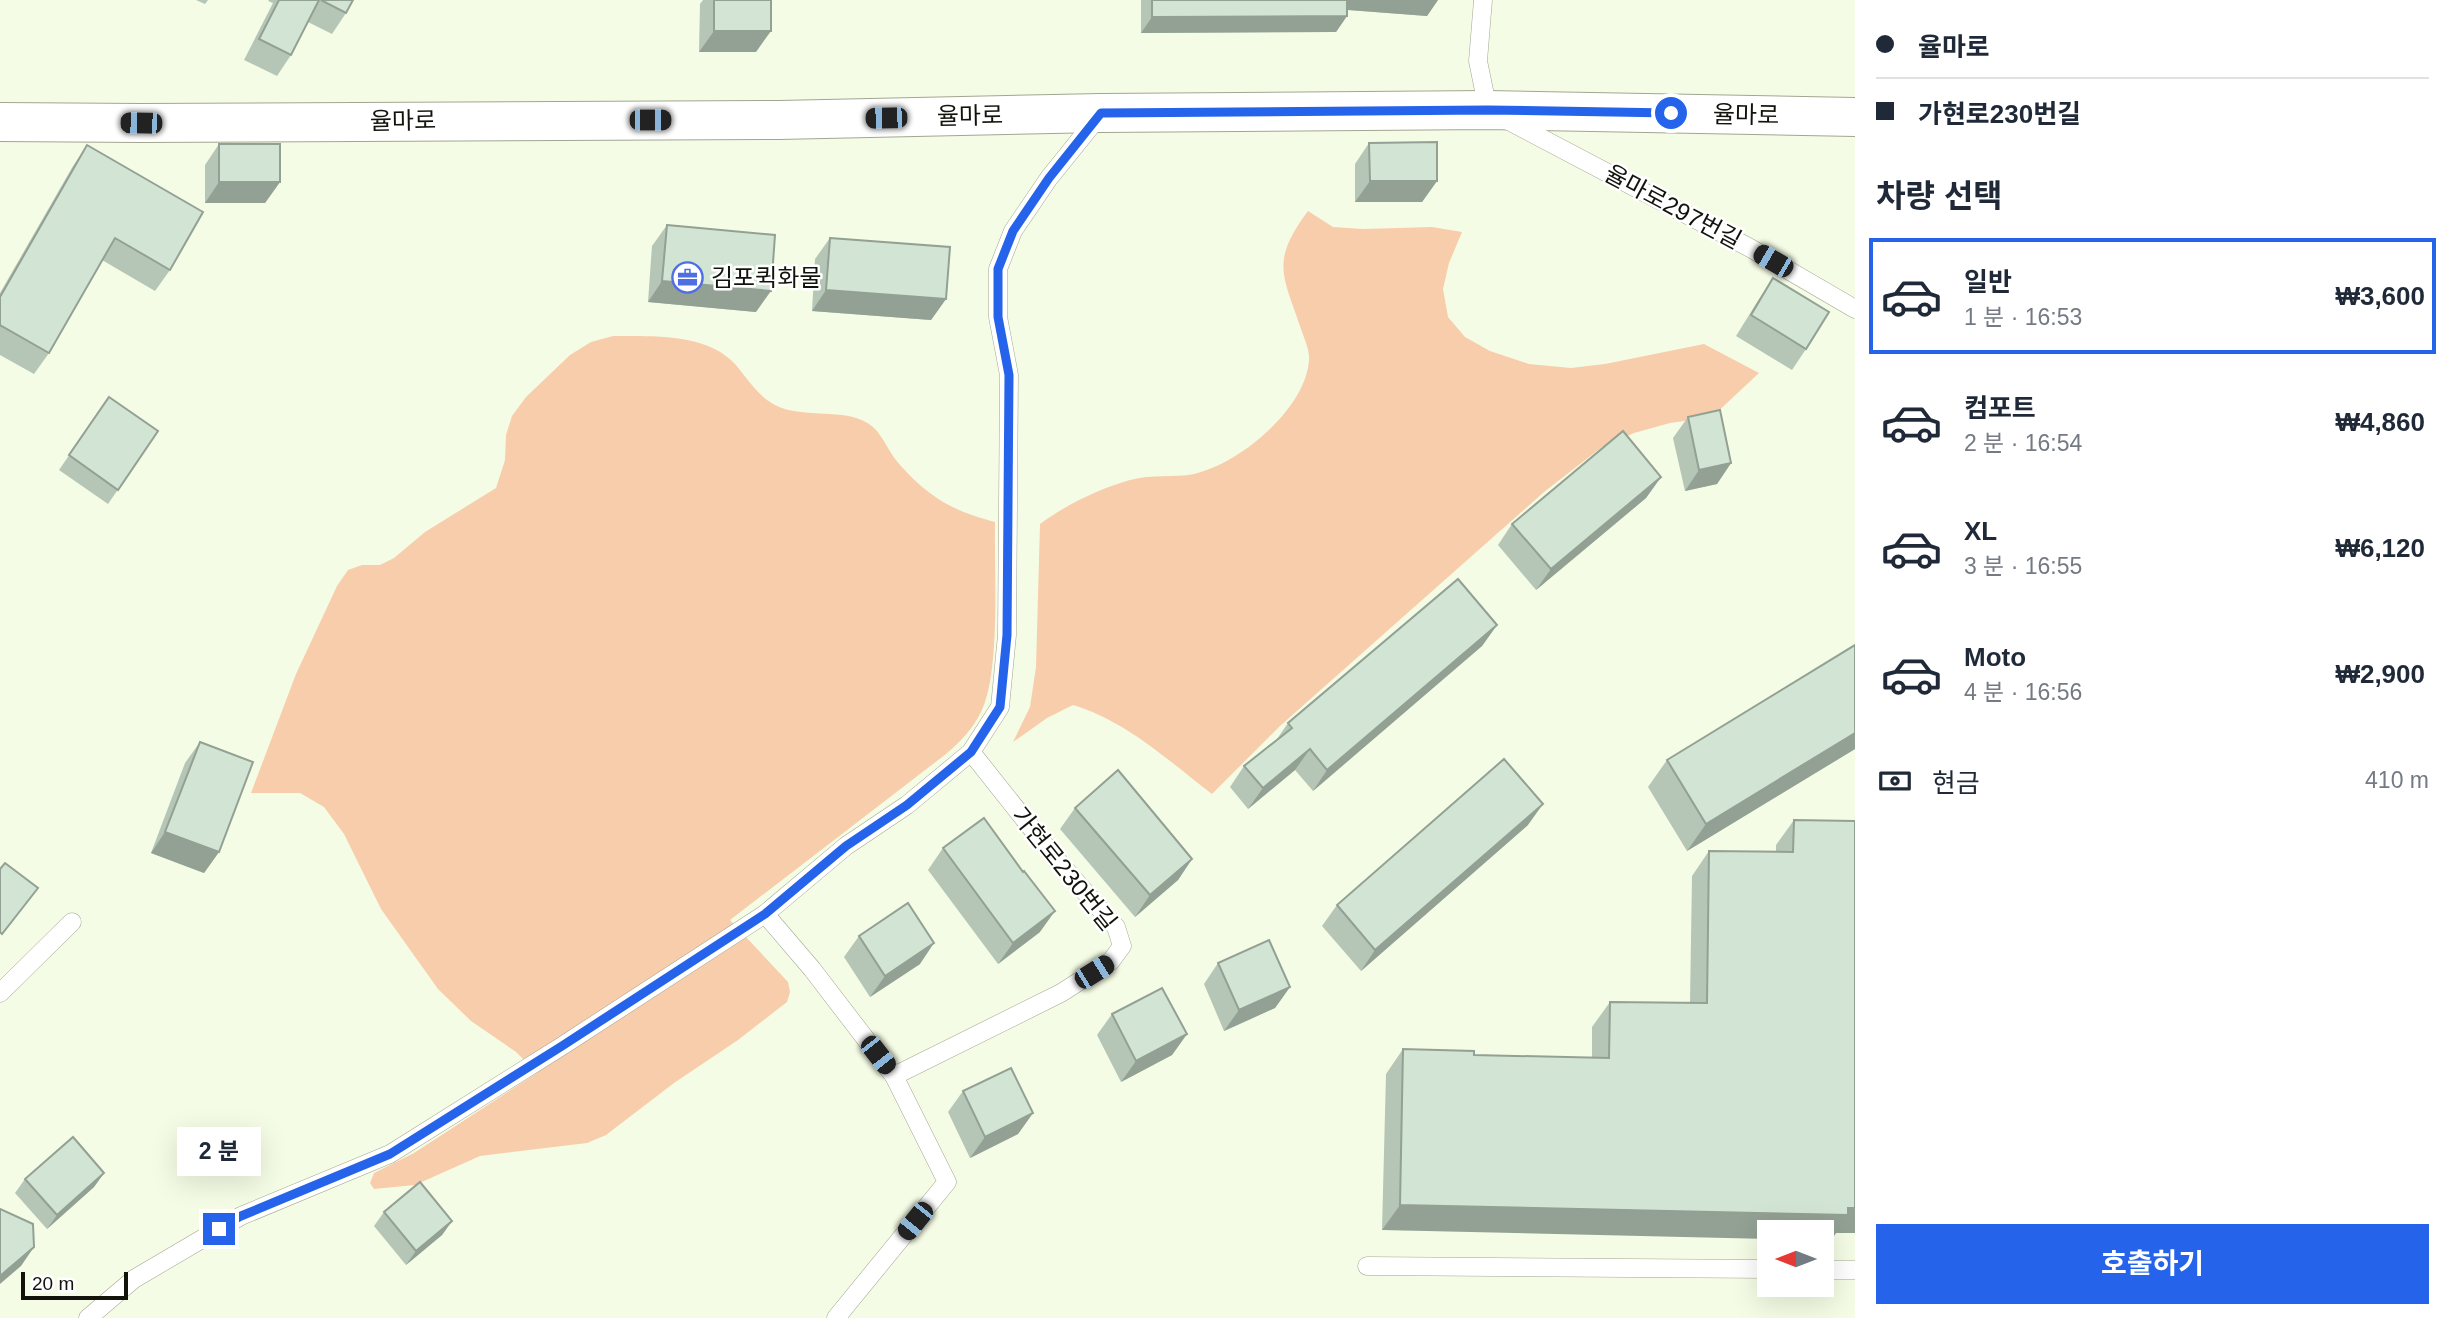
<!DOCTYPE html>
<html lang="ko">
<meta charset="utf-8">
<style>
:root{--surface:#fff;--page:#f2f2f3;--text:#1f2937;--muted:#747a83;--line:#e0e1e3;--accent:#2563eb}
body{margin:0;font-family:Helvetica,"Noto Sans KR",sans-serif;background:var(--page);color:var(--text);height:100vh;display:flex;flex-direction:column;font-size:26px;white-space:nowrap}
*{box-sizing:border-box;margin:0}
p{font-size:23px;color:var(--muted)}
.icon{flex:none;width:38px;height:38px;fill:none;stroke:currentColor;stroke-width:2;stroke-linecap:round;stroke-linejoin:round}
.map{position:relative;flex:1;overflow:hidden}
.panel{display:flex;flex-direction:column;background:var(--surface);width:595px}
.panel>*{flex:none}
.top-card{display:grid;align-content:center;height:154px;padding:0 21px;background:var(--surface)}
.needle{width:46px;rotate:270deg}
.fabs{position:absolute;left:1757px;top:1220px;display:grid;gap:14px}
.fabs a{display:grid;place-items:center;width:77px;height:77px;border-radius:0px;background:var(--surface);box-shadow:0 7px 28px #0002;font-size:35px}
.scale{position:absolute;left:21px;bottom:18px;width:107px;box-sizing:border-box;padding-left:7px;border:4px solid #12140c;border-top:0;font-size:19px;line-height:24px;white-space:nowrap;color:#12140c;-webkit-text-stroke:5px #fff;paint-order:stroke}
.end{position:absolute;width:32px;height:32px;margin:-16px;border:9px solid #2563eb;background:#fff;box-shadow:0 0 0 4px #fff}
.from{border-radius:50%}
.bubble{position:absolute;height:49px;border-radius:0px;background:var(--surface);box-shadow:0 7px 28px #0002;font-size:23px;font-weight:700;line-height:49px;text-align:center}
.car{position:absolute;width:21px;height:42px;margin:-21px -10px;border-radius:9px;box-shadow:0 0 5px 2px #0007;background:linear-gradient(#222 24%,#8ab4d8 0 40%,#222 0 76%,#8ab4d8 0 86%,#222 0)}
.top-card b{display:flex;align-items:center;gap:24px;height:66px;font-size:26px}
.top-card b+b{border-top:2px solid var(--line)}
.top-card i{width:18px;height:18px;background:var(--text)}
ul{padding:0;list-style:none}
li{display:flex;align-items:center;gap:21px;height:116px;margin:0 14px 10px;padding:0 7px;border:4px solid transparent;border-radius:0px}
li div{flex:1}
li b{display:block;font-size:26px}
li em{font-style:normal;font-weight:700}
li.active{border-color:var(--accent)}
li>.icon{width:63px;height:63px;stroke-width:1.5}
h2{padding:0 21px;font-size:32px;line-height:84px}
.pay{display:flex;align-items:center;gap:18px;height:77px;padding:0 21px;font-size:26px}
.pay p{margin-inline-start:auto}
.cta{display:flex;gap:14px;margin-top:auto;padding:14px 21px}
.cta a{flex:1;height:80px;border-radius:0px;background:var(--accent);color:#fff;font-size:28px;font-weight:700;line-height:80px;text-align:center}
main{display:flex;flex:1;min-height:0}
.map>svg:first-child{display:block}
.green{fill:#f8cdac}
.lines{fill:none;stroke-linecap:round;stroke-linejoin:round}
.service-casing{stroke:#a1a691;stroke-width:19}
.tertiary-casing{stroke:#a1a691;stroke-width:40}
.service{stroke:#fff;stroke-width:18}
.tertiary{stroke:#fff;stroke-width:38}
.wall{fill:#b5c5b6}
.shaded-wall{fill:#93a094}
.building{fill:#d2e5d4;stroke:#93a094;stroke-width:2}
.route{stroke:#2563eb;stroke-width:9}
.labels{text-anchor:middle;stroke-width:5;stroke-linejoin:round;paint-order:stroke}
.street-label{font-size:24px;fill:#12140c;stroke:#fff}
.poi-label{font-size:24px;fill:#12140c;stroke:#fff;text-anchor:start}
</style>
<main>
<div class="map">
<svg width="1855" height="1318" viewBox="0 0 1855 1318">
<rect width="100%" height="100%" fill="#f5fce5"/>
<g class="green">
<path d="M1308 211 1333 227 1363 229 1432 227 1462 232 1449 263 1443 289 1448 317 1465 337 1490 351 1529 364 1571 368 1605 364 1704 344 1759 373 1712 417 1670 423 1634 433 1602 447 1544 492 1280 726 1212 794C1169 761 1126 721 1073 705L1047 718 1013 742 1030 707 1036 667 1040 524C1066 505 1098 489 1130 480 1152 474 1173 478 1194 474 1239 464 1306 409 1309 360 1310 351 1304 338 1301 329 1283 275 1270 262 1308 211Z"/>
<path d="M613 336C651 336 707 333 735 364 747 378 758 396 775 405 803 420 850 406 873 427 884 437 890 455 901 466 930 498 953 511 995 522 994 570 1001 672 981 712 972 730 961 741 946 754L730 920 788 982 790 992 787 1002 738 1040 674 1083 606 1135 587 1143 480 1156 415 1185 374 1189 370 1183 374 1173 414 1153 537 1073 516 1052 471 1021 438 989 381 909 344 834 324 807 300 793H251L296 674 337 586 348 570 362 565H380L394 558 425 532 496 488 505 460 506 435 512 416 526 397 570 355 591 342Z"/>
</g>
<g class="lines">
<defs>
<g id="service">
<path d="M1483 0 1478 61 1488 110 1752 249 1855 309"/>
<path d="M765 914 812 969 894 1076 947 1182 836 1318"/>
<path d="M0 993 72 922"/>
<path d="M894 1076 1061 993 1111 961 1122 946 1116 927 1056 859 971 752"/>
<path d="M1367 1266 1769 1269"/>
<path d="M1822 1270H1855"/>
<path d="M88 1318 134 1279 241 1216 390 1154 562 1046 765 914 846 846 907 805 971 752 1000 707 1007 635 1009 375 998 317V269L1013 231 1049 178 1099 116"/>
</g>
<path id="tertiary" d="M0 122 141 123 779 120 1101 113 1488 110 1855 117"/>
</defs>
<use href="#service" class="service-casing"/>
<use href="#tertiary" class="tertiary-casing"/>
<use href="#service" class="service"/>
<use href="#tertiary" class="tertiary"/>
</g>
<g class="wall">
<path d="M196 0H208L205 4Z"/>
<path d="M269 0H353L346 13 332 34 308 22 291 55 277 76 244 60 273 3 268 1Z"/>
<path d="M703 0H771L756 52H699L700 4Z"/>
<path d="M1141 0H1438L1427 16 1347 10V16L1336 32 1141 33Z"/>
<path d="M1369 143 1437 181 1422 202H1355V164Z"/>
<path d="M219 144 280 182 265 203H205V165Z"/>
<path d="M87 145 170 270 155 291 102 260 49 353 34 374 0 355V293L73 166Z"/>
<path d="M667 225 756 312 648 302 652 246Z"/>
<path d="M830 238 946 299 931 320 812 311 815 259Z"/>
<path d="M1773 278 1806 349 1792 370 1736 336 1759 299Z"/>
<path d="M109 397 158 431 108 504 59 470Z"/>
<path d="M1688 417 1731 463 1717 484 1685 491 1673 438Z"/>
<path d="M1661 477 1646 498 1536 590 1498 545 1512 524Z"/>
<path d="M1497 625 1482 646 1313 791 1295 770 1248 809 1230 787 1244 766 1277 739 1288 723Z"/>
<path d="M1855 645V749L1687 851 1648 787 1667 760Z"/>
<path d="M200 742 219 852 204 873 151 853 185 763Z"/>
<path d="M1075 808 1192 859 1178 880 1135 917 1060 829Z"/>
<path d="M1794 820 1836 1233 1831 1240H1822V1232L1382 1230 1386 1074 1403 1049 1474 1055 1592 1058V1027L1610 1002 1690 1003 1692 876 1709 851 1776 852V845Z"/>
<path d="M1528 825 1361 971 1322 926 1337 905Z"/>
<path d="M943 848 1040 932 998 964 928 870Z"/>
<path d="M859 936 920 964 870 997 844 957Z"/>
<path d="M1218 963 1290 987 1275 1008 1224 1031 1204 984Z"/>
<path d="M1112 1014 1187 1034 1172 1055 1121 1082 1097 1035Z"/>
<path d="M963 1091 1033 1113 1018 1134 970 1158 948 1112Z"/>
<path d="M104 1173 94 1187 47 1229 15 1193 25 1179Z"/>
<path d="M384 1212 452 1221 442 1235 406 1265 374 1226Z"/>
</g>
<g class="shaded-wall">
<path d="M1342 0H1438L1427 16 1336 9Z"/>
<path d="M1347 16 1336 32 1141 33 1152 17Z"/>
<path d="M714 31H771L756 52H699Z"/>
<path d="M1370 181H1437L1422 202H1355Z"/>
<path d="M219 182H280L265 203H205Z"/>
<path d="M662 281 771 291 756 312 648 302Z"/>
<path d="M826 290 946 299 931 320 812 311Z"/>
<path d="M1731 463 1717 484 1685 491 1699 470Z"/>
<path d="M1661 477 1646 498 1536 590 1551 569Z"/>
<path d="M1497 625 1482 646 1313 791 1327 770Z"/>
<path d="M1855 733V749L1687 851 1706 824Z"/>
<path d="M1310 749 1295 770 1248 809 1263 788Z"/>
<path d="M1543 804 1528 825 1361 971 1375 950Z"/>
<path d="M165 832 219 852 204 873 151 853Z"/>
<path d="M1192 859 1178 880 1135 917 1150 895Z"/>
<path d="M1055 911 1040 932 998 964 1013 943Z"/>
<path d="M934 943 920 964 870 997 885 976Z"/>
<path d="M1290 987 1275 1008 1224 1031 1239 1010Z"/>
<path d="M1187 1034 1172 1055 1121 1082 1136 1061Z"/>
<path d="M1033 1113 1018 1134 970 1158 985 1137Z"/>
<path d="M104 1173 94 1187 47 1229 57 1215Z"/>
<path d="M1400 1205 1855 1208V1233H1836L1831 1240H1822V1232H1769V1239L1382 1230Z"/>
<path d="M452 1221 442 1235 406 1265 416 1251Z"/>
<path d="M34 1247 21 1266 0 1284V1276Z"/>
</g>
<g class="building">
<path d="M279 0H319L291 55 259 39Z"/>
<path d="M321 0H353L346 13Z"/>
<rect x="714" y="0" width="57" height="31"/>
<path d="M1152 0H1347V16L1152 17Z"/>
<path d="M1437 142V181H1370L1369 143Z"/>
<rect x="219" y="144" width="61" height="38"/>
<path d="M87 145 203 212 170 270 115 238 49 353 0 325V297Z"/>
<path d="M667 225 775 235 771 291 662 281Z"/>
<path d="M830 238 950 247 946 299 826 290Z"/>
<path d="M1773 278 1829 312 1806 349 1751 315Z"/>
<path d="M109 397 158 431 118 490 69 455Z"/>
<path d="M1720 410 1731 463 1699 470 1688 417Z"/>
<path d="M1623 431 1661 477 1551 569 1512 524Z"/>
<path d="M1458 579 1497 625 1327 770 1310 749 1263 788 1244 766 1292 728 1288 723Z"/>
<path d="M1855 645V733L1706 824 1667 760Z"/>
<path d="M200 742 253 762 219 852 165 832Z"/>
<path d="M1504 759 1543 804 1375 950 1337 905Z"/>
<path d="M1118 770 1192 859 1150 895 1075 808Z"/>
<path d="M984 818 1023 872 1024 871 1055 911 1013 943 943 848Z"/>
<path d="M1794 820 1855 821V1208H1848V1215L1400 1205 1403 1049 1474 1051V1055L1609 1058 1610 1002 1707 1003 1709 851 1793 852Z"/>
<path d="M5 863 38 888 2 934 0 932V869Z"/>
<path d="M908 903 934 943 885 976 859 936Z"/>
<path d="M1269 940 1290 987 1239 1010 1218 963Z"/>
<path d="M1162 988 1187 1034 1136 1061 1112 1014Z"/>
<path d="M1011 1068 1033 1113 985 1137 963 1091Z"/>
<path d="M73 1137 104 1173 57 1215 25 1179Z"/>
<path d="M420 1182 452 1221 416 1251 384 1212Z"/>
<path d="M0 1209 33 1224 34 1247 0 1276Z"/>
</g>
<g class="lines">
<path class="route" d="M219 1229 241 1216 390 1154 562 1046 765 914 846 846 907 805 971 752 1000 707 1007 635 1009 375 998 317V269L1013 231 1049 178 1101 113 1488 110 1671 113"/>
</g>
<defs>
<symbol id="office-ring" viewBox="-11 -11 22 22"><circle r="9.5" fill="#fff" stroke="#4e6ee3" stroke-width="1.5"/><path d="M-6-3h4V-5.5h4V-3h4V5H-6ZM-1-4.5V-3h2v-1.5ZM-6 0V1H6V0Z" fill="#4e6ee3"/></symbol>
</defs>
<g fill-rule="evenodd">
<use href="#office-ring" x="670" y="260" width="35" height="35"/>
</g>
<g class="labels">
<g class="street-label">
<text transform="translate(1746 115) rotate(1)" y="8">율마로</text>
<text transform="translate(970 116) rotate(-1)" y="8">율마로</text>
<text transform="translate(403 121) rotate(-1)" y="8">율마로</text>
<text transform="translate(1673 207) rotate(28)" y="8">율마로297번길</text>
<text transform="translate(1064 869) rotate(51)" y="8">가현로230번길</text>
</g>
<g class="poi-label">
<text x="711" y="286">김포퀵화물</text>
</g>
</g>
</svg>
<div class="fabs">
<a><svg class="needle" viewBox="-14 -14 28 28"><path d="M0-13l5 13h-10z" fill="#e53935"/><path d="M0 13l5-13h-10z" fill="#747a83"/></svg></a>
</div>
<div class="scale">20 m</div>
<i class="end from" style="left:1671px;top:113px"></i>
<i class="end" style="left:219px;top:1229px"></i>
<div class="bubble" style="left:177px;top:1127px;width:84px">2 분</div>
<i class="car" style="left:886px;top:118px;rotate:269deg"></i>
<i class="car" style="left:650px;top:120px;rotate:90deg"></i>
<i class="car" style="left:141px;top:123px;rotate:271deg"></i>
<i class="car" style="left:1773px;top:261px;rotate:300deg"></i>
<i class="car" style="left:1094px;top:972px;rotate:58deg"></i>
<i class="car" style="left:878px;top:1055px;rotate:142deg"></i>
<i class="car" style="left:915px;top:1221px;rotate:219deg"></i>
</div>
<section class="panel">
<div class="top-card">
<b><i class="from"></i>율마로</b>
<b><i></i>가현로230번길</b>
</div>
<h2>차량 선택</h2>
<ul>
<li class="active"><svg class="icon" aria-label="car" viewBox="0 0 24 24"><path d="M5 17H2v-5l4-1 3-4h7l3 4 3 1v5h-3M9 17h6M6 11h13"/><circle cx="7" cy="17" r="2"/><circle cx="17" cy="17" r="2"/></svg><div><b>일반</b><p>1 분 · 16:53</p></div><em>₩3,600</em></li>
<li><svg class="icon" aria-label="car" viewBox="0 0 24 24"><path d="M5 17H2v-5l4-1 3-4h7l3 4 3 1v5h-3M9 17h6M6 11h13"/><circle cx="7" cy="17" r="2"/><circle cx="17" cy="17" r="2"/></svg><div><b>컴포트</b><p>2 분 · 16:54</p></div><em>₩4,860</em></li>
<li><svg class="icon" aria-label="car" viewBox="0 0 24 24"><path d="M5 17H2v-5l4-1 3-4h7l3 4 3 1v5h-3M9 17h6M6 11h13"/><circle cx="7" cy="17" r="2"/><circle cx="17" cy="17" r="2"/></svg><div><b>XL</b><p>3 분 · 16:55</p></div><em>₩6,120</em></li>
<li><svg class="icon" aria-label="car" viewBox="0 0 24 24"><path d="M5 17H2v-5l4-1 3-4h7l3 4 3 1v5h-3M9 17h6M6 11h13"/><circle cx="7" cy="17" r="2"/><circle cx="17" cy="17" r="2"/></svg><div><b>Moto</b><p>4 분 · 16:56</p></div><em>₩2,900</em></li>
</ul>
<div class="pay"><svg class="icon" aria-label="cash" viewBox="0 0 24 24"><path d="M3 7h18v10H3z"/><circle cx="12" cy="12" r="2"/></svg>현금<p>410 m</p></div>
<div class="cta"><a>호출하기</a></div>
</section>
</main>
